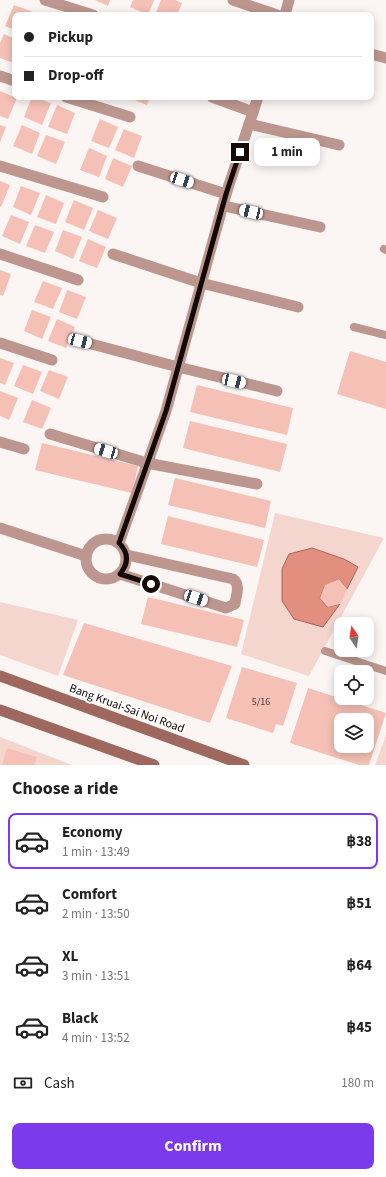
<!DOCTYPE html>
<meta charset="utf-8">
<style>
:root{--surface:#fff;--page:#f2f2f2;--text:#222;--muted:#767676;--line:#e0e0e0;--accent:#7c3aed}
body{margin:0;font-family:"Source Sans 3",sans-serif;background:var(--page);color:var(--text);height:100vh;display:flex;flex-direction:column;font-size:15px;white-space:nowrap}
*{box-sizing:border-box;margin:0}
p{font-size:13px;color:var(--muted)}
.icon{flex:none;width:22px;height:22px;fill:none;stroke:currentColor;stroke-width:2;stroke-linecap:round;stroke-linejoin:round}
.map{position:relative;height:765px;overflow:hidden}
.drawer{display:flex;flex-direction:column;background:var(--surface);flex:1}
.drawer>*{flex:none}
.banner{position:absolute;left:12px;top:12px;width:362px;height:88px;border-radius:8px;box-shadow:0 2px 10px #0003;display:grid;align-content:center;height:88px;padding:0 12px;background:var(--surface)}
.needle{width:26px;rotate:347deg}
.controls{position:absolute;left:334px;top:617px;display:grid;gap:8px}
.controls a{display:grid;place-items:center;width:40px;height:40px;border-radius:8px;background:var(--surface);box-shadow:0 2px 10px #0003;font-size:20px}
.end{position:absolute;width:18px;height:18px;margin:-9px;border:5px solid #130a08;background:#fff;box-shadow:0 0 0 2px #fff}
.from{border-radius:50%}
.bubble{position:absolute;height:28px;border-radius:8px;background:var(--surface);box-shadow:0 2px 10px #0003;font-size:13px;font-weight:700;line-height:28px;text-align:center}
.car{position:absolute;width:12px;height:24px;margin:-12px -6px;border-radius:5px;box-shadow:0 0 3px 1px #0007;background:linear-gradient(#fff 24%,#345 0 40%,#fff 0 76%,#345 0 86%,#fff 0)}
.banner b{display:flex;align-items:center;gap:14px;height:38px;font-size:15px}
.banner b+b{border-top:1px solid var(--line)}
.banner i{width:10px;height:10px;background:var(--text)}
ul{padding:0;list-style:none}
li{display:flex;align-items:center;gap:12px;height:56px;margin:0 8px 6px;padding:0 4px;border:2px solid transparent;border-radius:8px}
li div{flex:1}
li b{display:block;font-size:15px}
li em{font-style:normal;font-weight:700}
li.current{border-color:var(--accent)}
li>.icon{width:36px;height:36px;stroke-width:1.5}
h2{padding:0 12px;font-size:18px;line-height:48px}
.pay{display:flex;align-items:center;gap:10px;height:44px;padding:0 12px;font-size:15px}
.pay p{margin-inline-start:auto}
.action{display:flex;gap:8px;margin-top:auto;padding:8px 12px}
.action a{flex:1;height:46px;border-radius:8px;background:var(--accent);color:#fff;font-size:16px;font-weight:700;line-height:46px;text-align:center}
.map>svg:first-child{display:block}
.green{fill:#f5d6cf}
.water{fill:#e28f7f;stroke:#a4675b}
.building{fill:#f5c0b6;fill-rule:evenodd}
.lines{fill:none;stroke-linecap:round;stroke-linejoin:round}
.service{stroke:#bd978f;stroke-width:8}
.minor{stroke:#bd978f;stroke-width:11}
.secondary{stroke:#9e685e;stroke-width:11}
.route{stroke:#130a08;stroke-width:5}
.labels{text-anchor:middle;stroke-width:4;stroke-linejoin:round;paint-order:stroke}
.number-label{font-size:10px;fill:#4c3834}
.street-label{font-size:12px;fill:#130a08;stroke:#fff}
</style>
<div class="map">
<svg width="386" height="765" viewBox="0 0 386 765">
<rect width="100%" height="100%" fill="#fbf6f4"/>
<g class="green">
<path d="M275 513 384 538 309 676 241 654Z"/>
<path d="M0 602 78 620 58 676 0 655Z"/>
<path d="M386 735V765H375Z"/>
<path d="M0 737 72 765H0Z"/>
</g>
<path class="water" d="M312 548 344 559 358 567 347 589 339 579 325 586 320 598 327 607 340 604 323 627 294 619 282 601V569L289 554Z"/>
<g class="building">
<path d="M95 0H110L108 6Z"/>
<path d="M133 0H154L148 15 130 7Z"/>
<path d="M161 0H175L182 3 177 15H155Z"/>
<path d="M14 5 33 12 31 15H15V30L5 26Z"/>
<path d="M4 34 15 39 13 63 0 58V43Z"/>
<path d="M0 91 17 98 8 119 0 116Z"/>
<path d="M32 97 51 103 42 125 24 117Z"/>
<path d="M127 97H150L147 105Z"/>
<path d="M57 105 75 113 67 134 48 127Z"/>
<path d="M100 119 118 127 109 148 91 141Z"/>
<path d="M0 125 6 127 0 142Z"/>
<path d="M22 125 40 133 32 154 13 146Z"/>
<path d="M124 129 142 136 134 158 115 150Z"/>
<path d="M46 135 65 142 56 164 37 156Z"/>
<path d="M89 148 107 156 99 177 80 170Z"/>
<path d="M113 158 132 166 123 187 105 179Z"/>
<path d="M0 181 10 185 1 207 0 206Z"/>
<path d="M21 186 40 193 31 215 13 207Z"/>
<path d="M46 195 64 203 56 224 37 217Z"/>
<path d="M74 200 93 208 84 230 65 222Z"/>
<path d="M98 210 117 218 108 239 89 231Z"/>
<path d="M11 215 29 222 20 244 2 236Z"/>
<path d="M35 225 54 232 45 253 26 246Z"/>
<path d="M63 230 82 237 73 259 55 251Z"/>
<path d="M88 239 106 247 97 268 79 261Z"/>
<path d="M0 270 11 274 3 296 0 295Z"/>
<path d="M43 281 62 288 53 309 34 302Z"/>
<path d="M67 290 86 297 77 319 59 312Z"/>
<path d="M32 310 51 317 42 339 24 331Z"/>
<path d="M57 319 75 327 66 348 48 341Z"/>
<path d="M350 351 386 362V409L337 394Z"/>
<path d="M0 358 14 363 5 385 0 383Z"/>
<path d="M23 365 42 372 33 394 14 386Z"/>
<path d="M49 370 68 377 59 399 40 391Z"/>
<path d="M197 385 293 408 287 435 190 412Z"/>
<path d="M0 391 18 398 9 420 0 416Z"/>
<path d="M32 400 51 408 42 429 23 422Z"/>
<path d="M190 421 287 444 280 472 183 448Z"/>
<path d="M42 443 138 466 132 493 35 470Z"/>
<path d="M175 478 271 501 265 528 168 505Z"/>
<path d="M168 516 264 540 257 567 161 544Z"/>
<path d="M339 579 347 589 340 604 328 607 320 598 325 585Z"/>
<path d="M148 597 244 620 237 647 141 624Z"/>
<path d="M84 623 232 666 210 723 63 675Z"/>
<path d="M242 667 297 683 283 726 276 724 273 733 226 718Z"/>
<path d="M308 688 386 713 369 765H359L290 743ZM341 720H367V746H341Z"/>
<path d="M7 748 37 757 34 765H2Z"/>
</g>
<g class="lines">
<g class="service">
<path d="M384 249 386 250"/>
<path d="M354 327 386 335"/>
<path d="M325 651 386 671"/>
</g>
<g class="minor">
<path d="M45 0 93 15"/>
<path d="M233 0 277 15"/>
<path d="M285 15 289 0"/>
<path d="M371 54 386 58"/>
<path d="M0 76 15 81"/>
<path d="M66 97 130 117"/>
<path d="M212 97 253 112"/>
<path d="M249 124 339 145"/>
<path d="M0 166 103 197"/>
<path d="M138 166 226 194"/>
<path d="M224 206 320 227"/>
<path d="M0 254 78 280"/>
<path d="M113 254 201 283 298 307"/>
<path d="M80 341 178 367 277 391"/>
<path d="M0 343 52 360"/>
<path d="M50 434 147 463 257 484"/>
<path d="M0 442 24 449"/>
<path d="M0 528 86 556"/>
<circle cx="106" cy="559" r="20"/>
<path d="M119 543 166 411 226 194 258 97"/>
<path d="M120 574 226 608 235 604C236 595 241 585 233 579L127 555"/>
</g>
<g class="secondary">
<path d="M0 676 244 765"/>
<path d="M0 710 154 765"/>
</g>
</g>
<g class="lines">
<path class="route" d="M151 584 120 574C129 563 129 553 119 543L166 411 226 194 240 152"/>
</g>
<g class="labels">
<g class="number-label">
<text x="261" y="705">5/16</text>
</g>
<g class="street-label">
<text transform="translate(127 708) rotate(20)" y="4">Bang Kruai-Sai Noi Road</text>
</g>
</g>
</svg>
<div class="controls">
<a><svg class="needle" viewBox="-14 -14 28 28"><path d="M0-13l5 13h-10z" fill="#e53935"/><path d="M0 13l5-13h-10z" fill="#767676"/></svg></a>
<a><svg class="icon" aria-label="locate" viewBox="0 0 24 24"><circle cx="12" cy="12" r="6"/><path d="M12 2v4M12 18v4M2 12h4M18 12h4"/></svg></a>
<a><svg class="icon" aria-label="layers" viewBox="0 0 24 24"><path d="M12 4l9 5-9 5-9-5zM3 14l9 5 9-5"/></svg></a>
</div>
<i class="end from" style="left:151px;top:584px"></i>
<i class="end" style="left:240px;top:152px"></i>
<div class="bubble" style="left:254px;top:138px;width:66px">1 min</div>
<i class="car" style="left:182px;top:180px;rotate:108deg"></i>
<i class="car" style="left:251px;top:212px;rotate:283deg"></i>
<i class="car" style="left:80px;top:341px;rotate:105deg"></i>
<i class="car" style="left:234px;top:381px;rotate:103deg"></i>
<i class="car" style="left:106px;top:451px;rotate:286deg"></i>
<i class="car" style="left:196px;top:598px;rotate:108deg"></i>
<div class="banner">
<b><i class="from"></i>Pickup</b>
<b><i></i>Drop-off</b>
</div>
</div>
<section class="drawer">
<h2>Choose a ride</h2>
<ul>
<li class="current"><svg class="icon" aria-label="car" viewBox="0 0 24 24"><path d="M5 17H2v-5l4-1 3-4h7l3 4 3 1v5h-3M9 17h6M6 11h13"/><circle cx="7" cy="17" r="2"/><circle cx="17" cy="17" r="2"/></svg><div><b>Economy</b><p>1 min · 13:49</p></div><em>฿38</em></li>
<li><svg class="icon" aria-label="car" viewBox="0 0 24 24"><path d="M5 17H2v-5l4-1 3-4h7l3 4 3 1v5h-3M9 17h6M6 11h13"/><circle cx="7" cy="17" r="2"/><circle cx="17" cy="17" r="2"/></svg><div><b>Comfort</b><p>2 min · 13:50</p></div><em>฿51</em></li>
<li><svg class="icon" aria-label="car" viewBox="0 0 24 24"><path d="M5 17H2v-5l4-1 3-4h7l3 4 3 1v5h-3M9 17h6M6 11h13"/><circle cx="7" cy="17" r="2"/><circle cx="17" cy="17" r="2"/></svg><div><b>XL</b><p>3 min · 13:51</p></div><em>฿64</em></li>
<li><svg class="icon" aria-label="car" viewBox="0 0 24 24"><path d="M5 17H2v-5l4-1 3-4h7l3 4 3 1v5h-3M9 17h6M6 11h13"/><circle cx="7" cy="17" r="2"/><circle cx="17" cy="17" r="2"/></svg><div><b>Black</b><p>4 min · 13:52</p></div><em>฿45</em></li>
</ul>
<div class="pay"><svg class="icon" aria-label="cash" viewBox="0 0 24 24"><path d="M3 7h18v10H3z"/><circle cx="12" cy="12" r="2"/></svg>Cash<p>180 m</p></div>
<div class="action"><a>Confirm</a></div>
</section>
